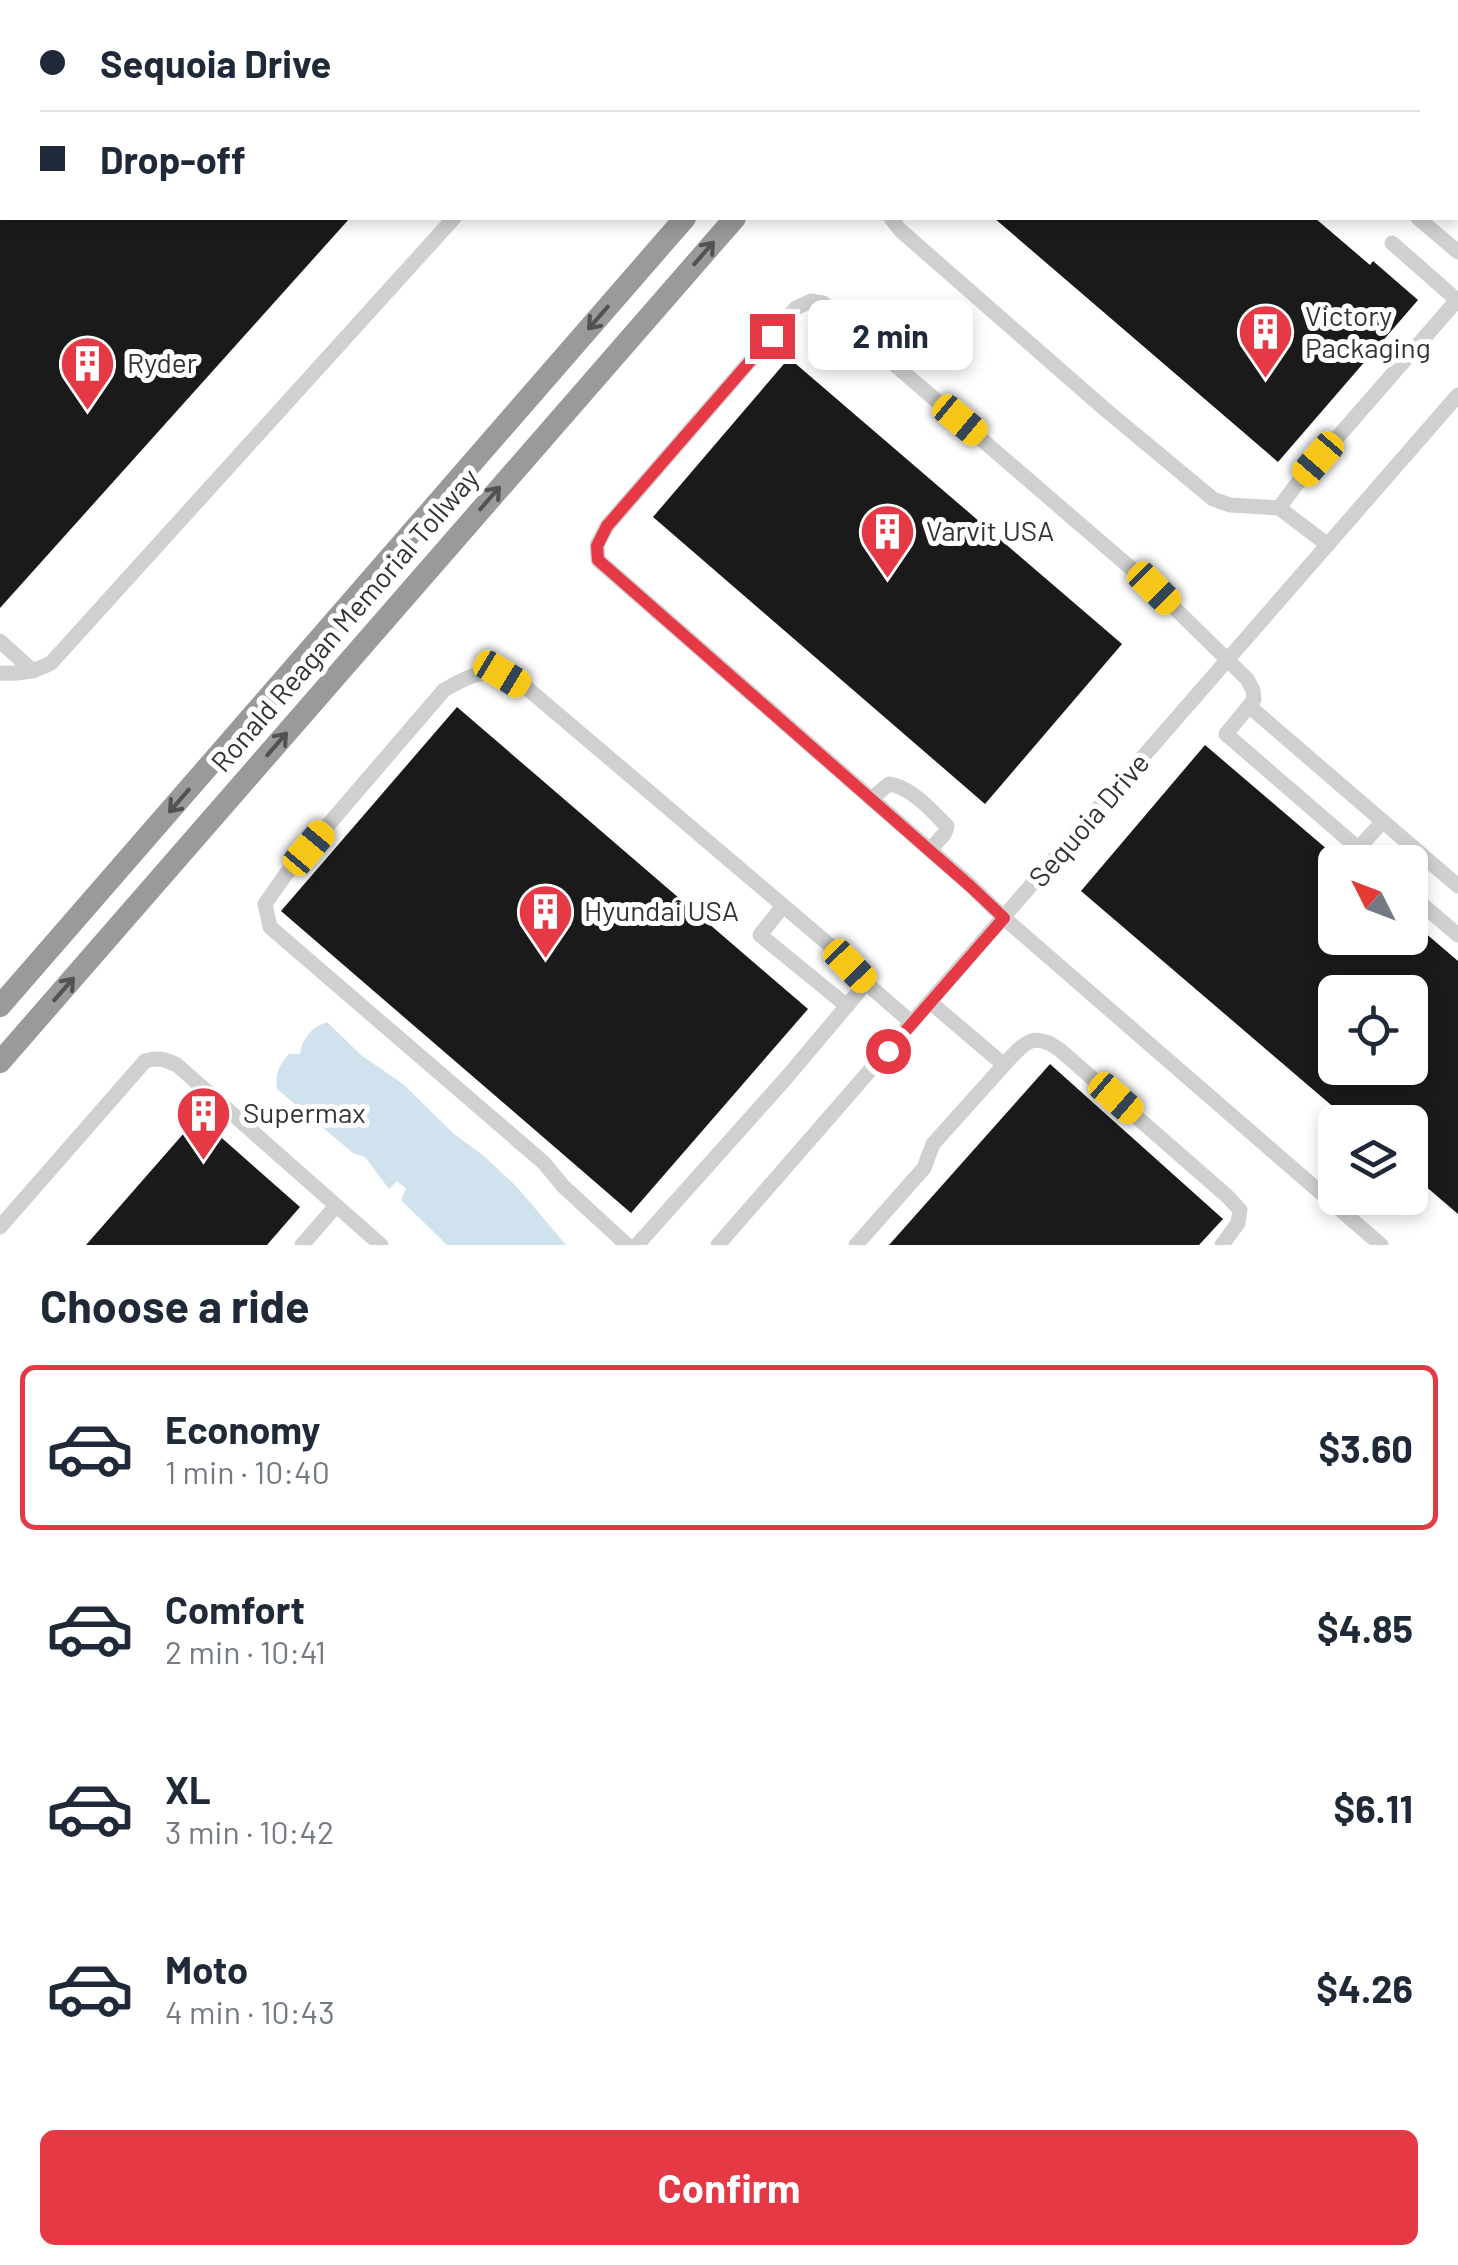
<!DOCTYPE html>
<meta charset="utf-8">
<style>
:root{--surface:#fff;--page:#f6f6f7;--text:#1f2937;--muted:#747a83;--line:#e0e1e3;--accent:#e63946}
body{margin:0;font-family:Barlow,sans-serif;background:var(--page);color:var(--text);height:100vh;display:flex;flex-direction:column;font-size:38px;white-space:nowrap}
*{box-sizing:border-box;margin:0}
p{font-size:32px;color:var(--muted)}
.icon{flex:none;width:55px;height:55px;fill:none;stroke:currentColor;stroke-width:2;stroke-linecap:round;stroke-linejoin:round}
.map{position:relative;height:1245px;overflow:hidden}
.side{display:flex;flex-direction:column;background:var(--surface);flex:1}
.side>*{flex:none}
.top-card{position:absolute;left:0px;top:0px;width:1460px;height:220px;box-shadow:0 5px 15px #0003;display:grid;align-content:center;height:220px;padding:0 40px;background:var(--surface)}
.needle{width:65px;rotate:312deg}
.fabs{position:absolute;left:1318px;top:845px;display:grid;gap:20px}
.fabs a{display:grid;place-items:center;width:110px;height:110px;border-radius:15px;background:var(--surface);box-shadow:0 5px 15px #0003;font-size:50px}
.end{position:absolute;width:45px;height:45px;margin:-22px;border:12px solid #e63946;background:#fff;box-shadow:0 0 0 5px #fff}
.from{border-radius:50%}
.bubble{position:absolute;height:70px;border-radius:15px;background:var(--surface);box-shadow:0 5px 15px #0003;font-size:32px;font-weight:700;line-height:70px;text-align:center}
.car{position:absolute;width:30px;height:60px;margin:-30px -15px;border-radius:12px;box-shadow:0 0 8px 2px #0007;background:linear-gradient(#f5c518 24%,#345 0 40%,#f5c518 0 76%,#345 0 86%,#f5c518 0)}
.top-card b{display:flex;align-items:center;gap:35px;height:95px;font-size:38px}
.top-card b+b{border-top:2px solid var(--line)}
.top-card i{width:25px;height:25px;background:var(--text)}
ul{padding:0;list-style:none}
li{display:flex;align-items:center;gap:30px;height:165px;margin:0 20px 15px;padding:0 20px;border:5px solid transparent;border-radius:15px}
li div{flex:1}
li b{display:block;font-size:38px}
li em{font-style:normal;font-weight:700}
li.selected{border-color:var(--accent)}
li>.icon{width:90px;height:90px;stroke-width:1.5}
h2{padding:0 40px;font-size:45px;line-height:120px}
.button{display:flex;gap:20px;margin-top:auto;padding:20px 40px}
.button a{flex:1;height:115px;border-radius:15px;background:var(--accent);color:#fff;font-size:40px;font-weight:700;line-height:115px;text-align:center}
.map>svg:first-child{display:block}
.water{fill:#cfe2ee}
.building{fill:#1a1a1a;fill-rule:evenodd}
.lines{fill:none;stroke-linecap:round;stroke-linejoin:round}
.minor{stroke:#d0d0d0;stroke-width:15}
.major{stroke:#ababab;stroke-width:20}
.highway{stroke:#9a9a9a;stroke-width:22}
.oneway{stroke:#525252}
.route{stroke:#e63946;stroke-width:12}
.labels{text-anchor:middle;stroke-width:10;stroke-linejoin:round;paint-order:stroke}
.poi-label{font-size:28px;fill:#333;stroke:#fff;text-anchor:start}
.street-label{font-size:28px;fill:#333;stroke:#fff}
</style>
<div class="map">
<svg width="1458" height="1245" viewBox="0 0 1458 1245">
<rect width="100%" height="100%" fill="#fff"/>
<path class="water" d="M327 1022 361 1055 403 1084 453 1133 484 1156 517 1187 566 1245H447L401 1200 406 1189 397 1181 389 1189 365 1157 353 1153 277 1089C275 1074 279 1065 289 1054H300C302 1038 312 1027 327 1022Z"/>
<g class="building">
<path d="M0 218H350L0 608Z"/>
<path d="M994 218H1315L1370 265 1373 261 1418 300 1278 462Z"/>
<path d="M789 358 1122 644 985 804 653 517Z"/>
<path d="M457 707 808 1009 631 1213 281 911Z"/>
<path d="M1205 745 1335 856V938H1410V920L1458 961V1214L1410 1173V1122H1351L1081 891ZM1335 992H1410V1068H1335Z"/>
<path d="M1050 1064 1223 1219 1199 1245H889Z"/>
<path d="M198 1117 300 1207 267 1245H86Z"/>
</g>
<g class="lines">
<g class="minor">
<path d="M303 0 306 2"/>
<path d="M350 0 353 2"/>
<path d="M402 0 405 2"/>
<path d="M466 0 469 2"/>
<path d="M1169 0 1171 2"/>
<path d="M681 2 683 0"/>
<path d="M1049 2 1051 0"/>
<path d="M891 218 900 230 1107 411 1213 499 1230 505 1279 508 1328 545"/>
<path d="M1418 218 1458 252"/>
<path d="M1392 243 1457 300"/>
<path d="M1279 508 1296 485 1458 299"/>
<path d="M0 641 33 671"/>
<path d="M0 673C19 674 34 672 51 663L454 218"/>
<path d="M1250 707 1458 886"/>
<path d="M871 799 889 784C911 787 931 810 947 826L945 833 930 850"/>
<path d="M1358 849 1383 821"/>
<path d="M1374 862 1226 734 1254 700 1253 690 1247 679 1154 588 823 303 811 301 796 308 607 526 597 545 598 560 970 885 1004 918 1381 1245"/>
<path d="M1410 894 1458 935"/>
<path d="M783 906 760 935 847 1006"/>
<path d="M930 1002 1004 1065C1024 1043 1033 1030 1060 1050L1227 1196 1240 1210 1238 1223 1222 1245"/>
<path d="M0 1227 145 1061C157 1057 165 1059 177 1065L381 1245"/>
<path d="M302 1245 336 1206"/>
<path d="M627 1245 563 1186 544 1163 270 927 265 904 286 874 444 690C481 669 491 667 528 689L833 948 866 983"/>
<path d="M637 1245 787 1077 866 983 912 1023"/>
<path d="M718 1245 1458 395"/>
<path d="M856 1245 924 1168 933 1144 1004 1065"/>
</g>
<path class="major" d="M1390 0 1393 2"/>
<g class="highway">
<path d="M872 2 874 0"/>
<path d="M921 2 924 0"/>
<path d="M0 1006 685 218"/>
<path d="M0 1062 735 218"/>
</g>
</g>
<defs><path id="oneway-shaft" d="M-6 0H5M1.5-3L5.5 0L1.5 3" fill="none" stroke-width="1.6" stroke-linecap="round" stroke-linejoin="round" transform="scale(2.5)"/></defs>
<g class="oneway">
<use href="#oneway-shaft" transform="translate(704 253) rotate(-49)"/>
<use href="#oneway-shaft" transform="translate(598 318) rotate(131)"/>
<use href="#oneway-shaft" transform="translate(490 498) rotate(-49)"/>
<use href="#oneway-shaft" transform="translate(277 744) rotate(-49)"/>
<use href="#oneway-shaft" transform="translate(179 801) rotate(131)"/>
<use href="#oneway-shaft" transform="translate(64 989) rotate(-49)"/>
</g>
<g class="lines">
<path class="route" d="M772 336 607 526 597 546 598 560 970 886 1004 918 888 1051"/>
</g>
<defs>
<symbol id="building-pin" viewBox="-11 -11 22 30"><path d="M0 17L-7.5 6A9.5 9.5 0 1 1 7.5 6Z" fill="#e63946" stroke="#fff"/><path d="M-4-6H4V6H1V3H-1V6H-4ZM-2.5-4.3h1.7v1.8h-1.7ZM.8-4.3h1.7v1.8H.8ZM-2.5-1h1.7V.8h-1.7ZM.8-1h1.7V.8H.8Z" fill="#fff"/></symbol>
</defs>
<g fill-rule="evenodd">
<use href="#building-pin" x="1234" y="300" width="63" height="86"/>
<use href="#building-pin" x="56" y="332" width="63" height="86"/>
<use href="#building-pin" x="856" y="500" width="63" height="86"/>
<use href="#building-pin" x="514" y="880" width="63" height="86"/>
<use href="#building-pin" x="172" y="1082" width="63" height="86"/>
</g>
<g class="labels">
<g class="poi-label">
<text x="1305" y="326">Victory<tspan x="1305" dy="32">Packaging</tspan></text>
<text x="127" y="373">Ryder</text>
<text x="926" y="541">Varvit USA</text>
<text x="584" y="921">Hyundai USA</text>
<text x="243" y="1123">Supermax</text>
</g>
<g class="street-label">
<text transform="translate(345 620) rotate(-49)" y="10">Ronald Reagan Memorial Tollway</text>
<text transform="translate(1089 820) rotate(-49)" y="10">Sequoia Drive</text>
</g>
</g>
</svg>
<div class="fabs">
<a><svg class="needle" viewBox="-14 -14 28 28"><path d="M0-13l5 13h-10z" fill="#e53935"/><path d="M0 13l5-13h-10z" fill="#747a83"/></svg></a>
<a><svg class="icon" aria-label="locate" viewBox="0 0 24 24"><circle cx="12" cy="12" r="6"/><path d="M12 2v4M12 18v4M2 12h4M18 12h4"/></svg></a>
<a><svg class="icon" aria-label="layers" viewBox="0 0 24 24"><path d="M12 4l9 5-9 5-9-5zM3 14l9 5 9-5"/></svg></a>
</div>
<i class="end from" style="left:888px;top:1051px"></i>
<i class="end" style="left:772px;top:336px"></i>
<div class="bubble" style="left:808px;top:300px;width:165px">2 min</div>
<i class="car" style="left:960px;top:420px;rotate:130deg"></i>
<i class="car" style="left:1318px;top:459px;rotate:221deg"></i>
<i class="car" style="left:1154px;top:588px;rotate:135deg"></i>
<i class="car" style="left:502px;top:674px;rotate:121deg"></i>
<i class="car" style="left:309px;top:848px;rotate:40deg"></i>
<i class="car" style="left:850px;top:966px;rotate:136deg"></i>
<i class="car" style="left:1116px;top:1098px;rotate:131deg"></i>
<div class="top-card">
<b><i class="from"></i>Sequoia Drive</b>
<b><i></i>Drop-off</b>
</div>
</div>
<section class="side">
<h2>Choose a ride</h2>
<ul>
<li class="selected"><svg class="icon" aria-label="car" viewBox="0 0 24 24"><path d="M5 17H2v-5l4-1 3-4h7l3 4 3 1v5h-3M9 17h6M6 11h13"/><circle cx="7" cy="17" r="2"/><circle cx="17" cy="17" r="2"/></svg><div><b>Economy</b><p>1 min · 10:40</p></div><em>$3.60</em></li>
<li><svg class="icon" aria-label="car" viewBox="0 0 24 24"><path d="M5 17H2v-5l4-1 3-4h7l3 4 3 1v5h-3M9 17h6M6 11h13"/><circle cx="7" cy="17" r="2"/><circle cx="17" cy="17" r="2"/></svg><div><b>Comfort</b><p>2 min · 10:41</p></div><em>$4.85</em></li>
<li><svg class="icon" aria-label="car" viewBox="0 0 24 24"><path d="M5 17H2v-5l4-1 3-4h7l3 4 3 1v5h-3M9 17h6M6 11h13"/><circle cx="7" cy="17" r="2"/><circle cx="17" cy="17" r="2"/></svg><div><b>XL</b><p>3 min · 10:42</p></div><em>$6.11</em></li>
<li><svg class="icon" aria-label="car" viewBox="0 0 24 24"><path d="M5 17H2v-5l4-1 3-4h7l3 4 3 1v5h-3M9 17h6M6 11h13"/><circle cx="7" cy="17" r="2"/><circle cx="17" cy="17" r="2"/></svg><div><b>Moto</b><p>4 min · 10:43</p></div><em>$4.26</em></li>
</ul>
<div class="button"><a>Confirm</a></div>
</section>
